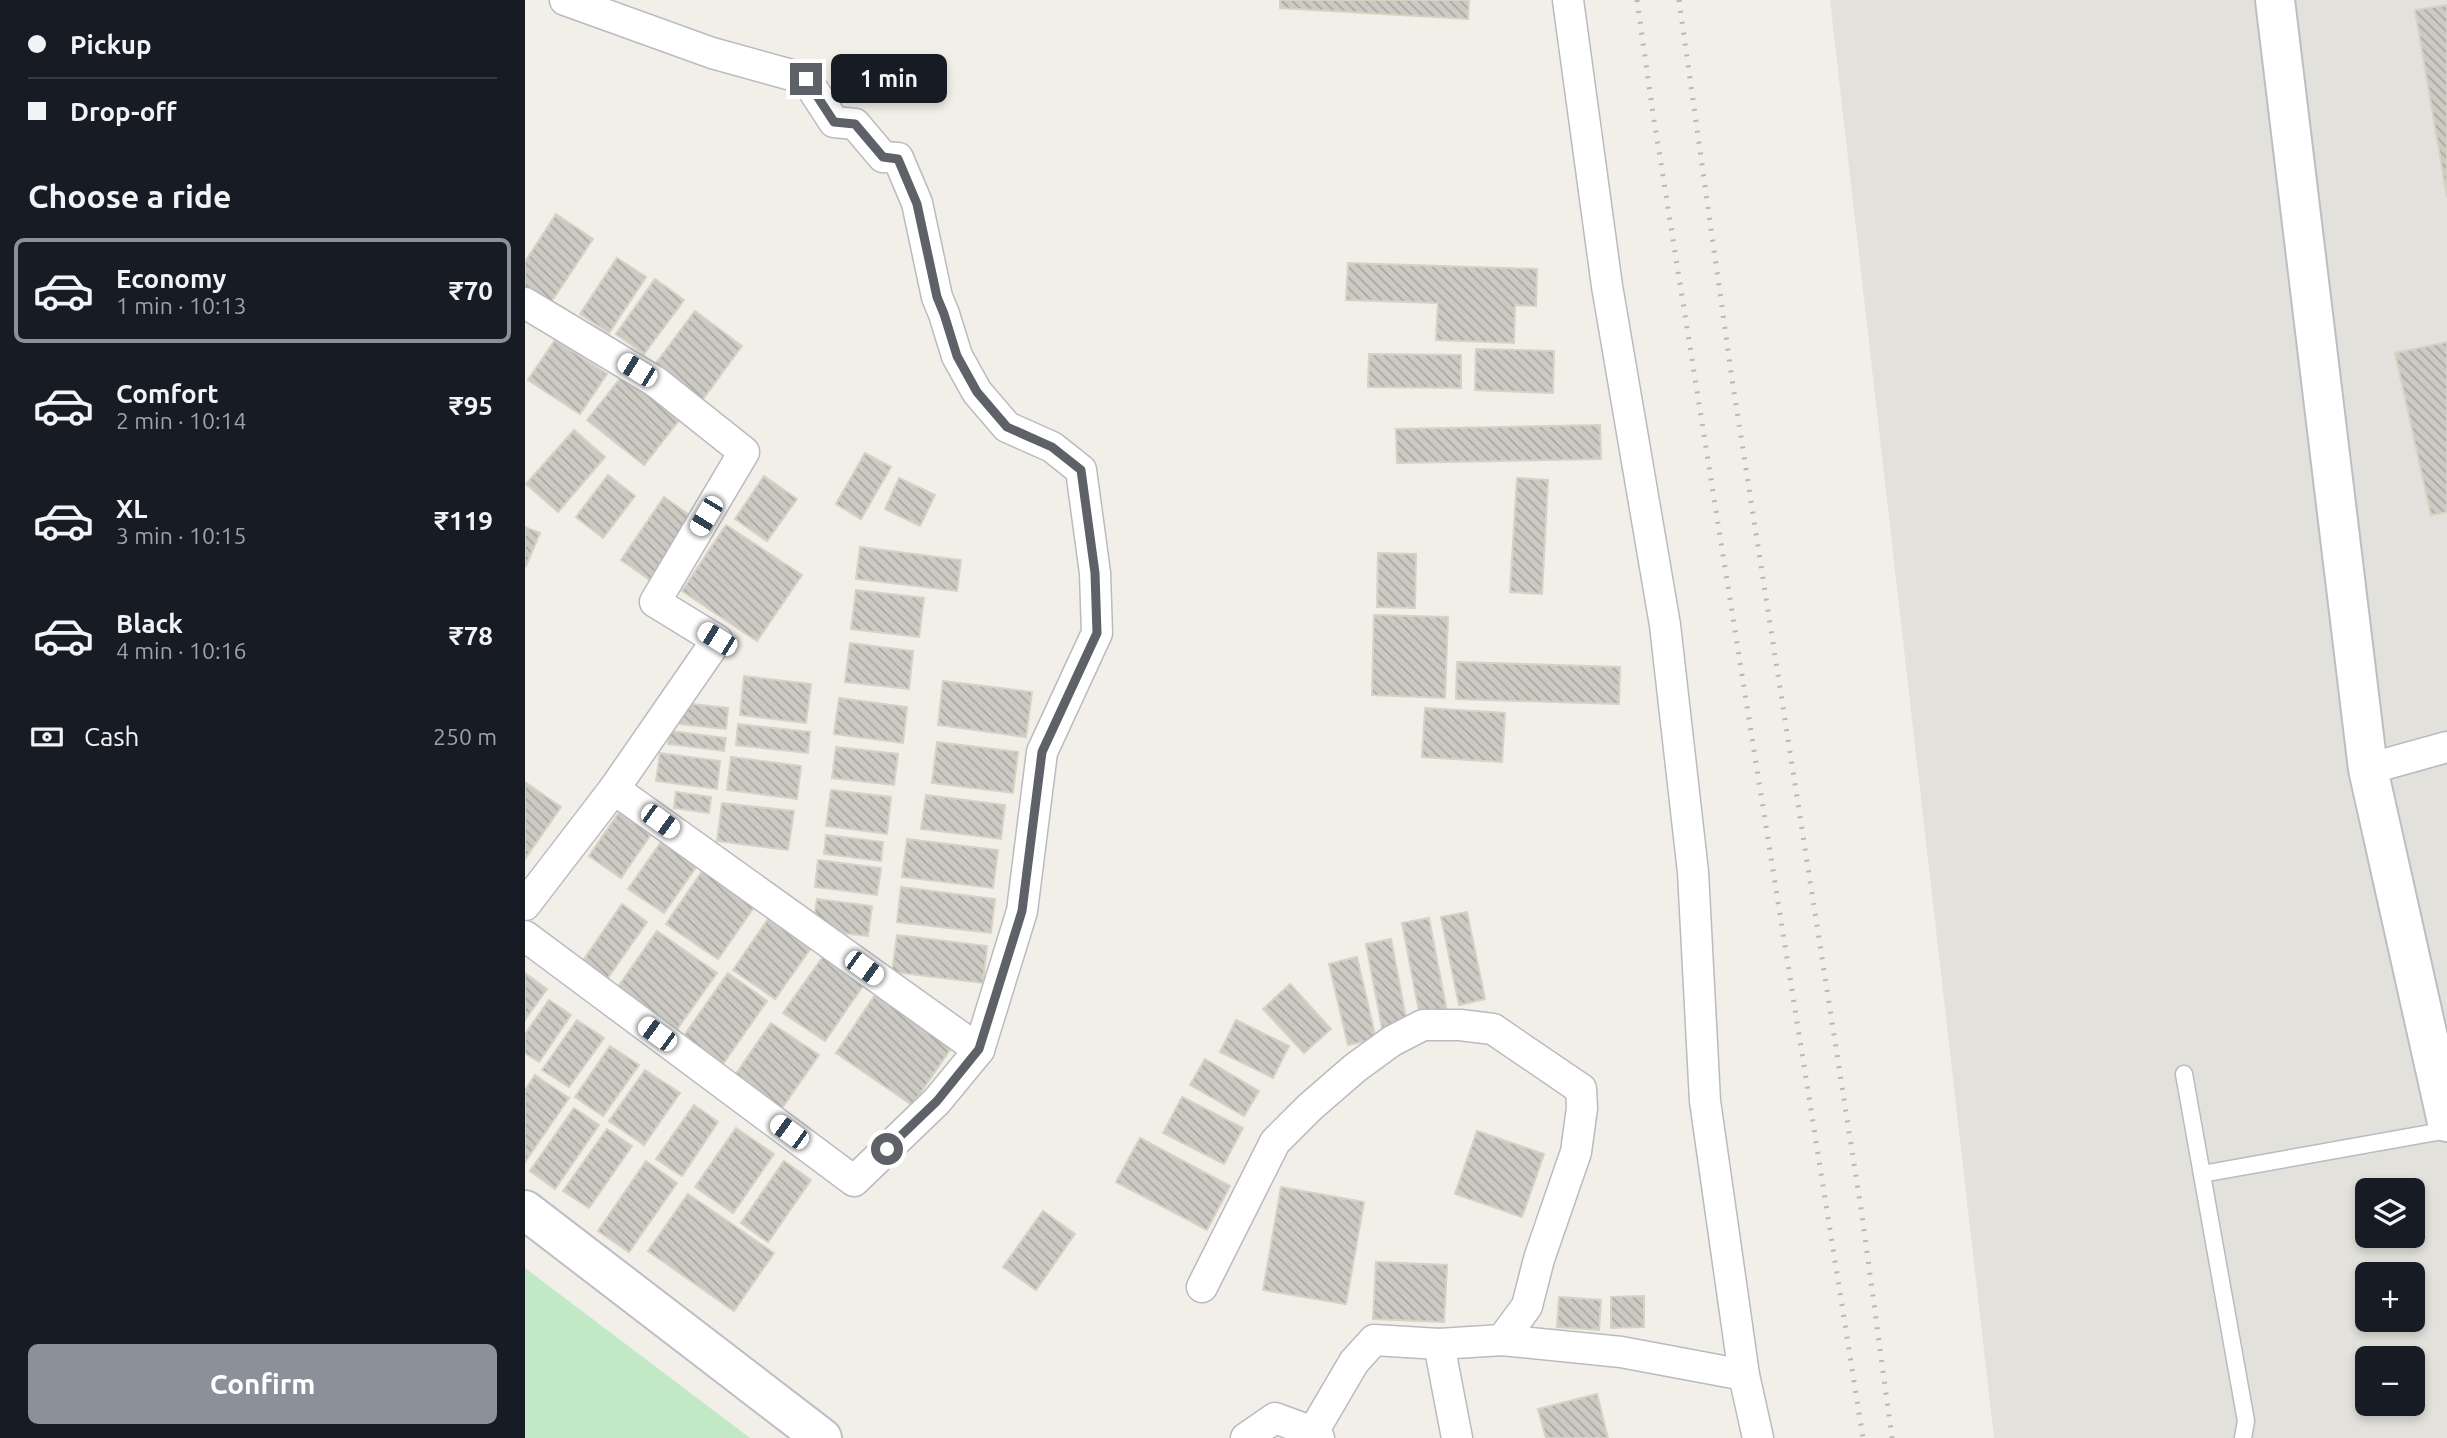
<!DOCTYPE html>
<meta charset="utf-8">
<style>
:root{--surface:#171b24;--page:#242831;--text:#f1f3f6;--muted:#9ea1a6;--line:#363941;--accent:#8c9099}
body{margin:0;font-family:Ubuntu,sans-serif;background:var(--page);color:var(--text);height:100vh;display:flex;flex-direction:column;font-size:26px;white-space:nowrap}
*{box-sizing:border-box;margin:0}
p{font-size:23px;color:var(--muted)}
.icon{flex:none;width:38px;height:38px;fill:none;stroke:currentColor;stroke-width:2;stroke-linecap:round;stroke-linejoin:round}
.map{position:relative;flex:1;overflow:hidden}
.side{display:flex;flex-direction:column;background:var(--surface);width:525px}
.side>*{flex:none}
.guide{display:grid;align-content:center;height:154px;padding:0 28px;background:var(--surface)}
.fabs{position:absolute;left:1830px;top:1178px;display:grid;gap:14px}
.fabs a{display:grid;place-items:center;width:70px;height:70px;border-radius:10px;background:var(--surface);box-shadow:0 4px 10px #0003;font-size:35px}
.end{position:absolute;width:32px;height:32px;margin:-16px;border:9px solid #5e6168;background:#fff;box-shadow:0 0 0 4px #fff}
.from{border-radius:50%}
.bubble{position:absolute;height:49px;border-radius:10px;background:var(--surface);box-shadow:0 4px 10px #0003;font-size:23px;font-weight:700;line-height:49px;text-align:center}
.car{position:absolute;width:21px;height:42px;margin:-21px -10px;border-radius:9px;box-shadow:0 0 5px 2px #0007;background:linear-gradient(#fff 24%,#345 0 40%,#fff 0 76%,#345 0 86%,#fff 0)}
.guide b{display:flex;align-items:center;gap:24px;height:66px;font-size:26px}
.guide b+b{border-top:2px solid var(--line)}
.guide i{width:18px;height:18px;background:var(--text)}
ul{padding:0;list-style:none}
li{display:flex;align-items:center;gap:21px;height:105px;margin:0 14px 10px;padding:0 14px;border:4px solid transparent;border-radius:10px}
li div{flex:1}
li b{display:block;font-size:26px}
li em{font-style:normal;font-weight:700}
li.selected{border-color:var(--accent)}
li>.icon{width:63px;height:63px;stroke-width:1.5}
h2{padding:0 28px;font-size:32px;line-height:84px}
.pay{display:flex;align-items:center;gap:18px;height:77px;padding:0 28px;font-size:26px}
.pay p{margin-inline-start:auto}
.action{display:flex;gap:14px;margin-top:auto;padding:14px 28px}
.action a{flex:1;height:80px;border-radius:10px;background:var(--accent);color:#fff;font-size:28px;font-weight:700;line-height:80px;text-align:center}
main{display:flex;flex:1;min-height:0}
.map>svg:first-child{display:block}
.industrial{fill:#e2e1db;fill-rule:evenodd}
.grass{fill:#c2e9c6}
.building{fill:url(#building-back-hatch);stroke:#d6d2c4;stroke-width:2}
.lines{fill:none;stroke-linecap:round;stroke-linejoin:round}
.lane-casing{stroke:#b9bbc1;stroke-width:19}
.street-casing{stroke:#b9bbc1;stroke-width:33}
.secondary-casing{stroke:#bcbec5;stroke-width:42}
.lane{stroke:#fff;stroke-width:16}
.street{stroke:#fff;stroke-width:30}
.secondary{stroke:#fff;stroke-width:38}
.rail{stroke:#b7b8b9;stroke-width:5;stroke-dasharray:2 9;stroke-linecap:butt}
.route{stroke:#5e6168;stroke-width:9}
</style>
<main>
<section class="side">
<div class="guide">
<b><i class="from"></i>Pickup</b>
<b><i></i>Drop-off</b>
</div>
<h2>Choose a ride</h2>
<ul>
<li class="selected"><svg class="icon" aria-label="car" viewBox="0 0 24 24"><path d="M5 17H2v-5l4-1 3-4h7l3 4 3 1v5h-3M9 17h6M6 11h13"/><circle cx="7" cy="17" r="2"/><circle cx="17" cy="17" r="2"/></svg><div><b>Economy</b><p>1 min · 10:13</p></div><em>₹70</em></li>
<li><svg class="icon" aria-label="car" viewBox="0 0 24 24"><path d="M5 17H2v-5l4-1 3-4h7l3 4 3 1v5h-3M9 17h6M6 11h13"/><circle cx="7" cy="17" r="2"/><circle cx="17" cy="17" r="2"/></svg><div><b>Comfort</b><p>2 min · 10:14</p></div><em>₹95</em></li>
<li><svg class="icon" aria-label="car" viewBox="0 0 24 24"><path d="M5 17H2v-5l4-1 3-4h7l3 4 3 1v5h-3M9 17h6M6 11h13"/><circle cx="7" cy="17" r="2"/><circle cx="17" cy="17" r="2"/></svg><div><b>XL</b><p>3 min · 10:15</p></div><em>₹119</em></li>
<li><svg class="icon" aria-label="car" viewBox="0 0 24 24"><path d="M5 17H2v-5l4-1 3-4h7l3 4 3 1v5h-3M9 17h6M6 11h13"/><circle cx="7" cy="17" r="2"/><circle cx="17" cy="17" r="2"/></svg><div><b>Black</b><p>4 min · 10:16</p></div><em>₹78</em></li>
</ul>
<div class="pay"><svg class="icon" aria-label="cash" viewBox="0 0 24 24"><path d="M3 7h18v10H3z"/><circle cx="12" cy="12" r="2"/></svg>Cash<p>250 m</p></div>
<div class="action"><a>Confirm</a></div>
</section>
<div class="map">
<svg width="1922" height="1438" viewBox="0 0 1922 1438">
<defs>
<pattern id="building-back-hatch" width="6" height="6" patternUnits="userSpaceOnUse" patternTransform="scale(1.75)"><rect width="6" height="6" fill="#cccac3"/><path d="M-1 5l2 2M0 0l6 6M5-1l2 2" fill="none" stroke="#a9a7a2"/></pattern>
</defs>
<rect width="100%" height="100%" fill="#f1efe7"/>
<path class="industrial" d="M1305 0H1922V1438H1469ZM1843 1190H1888V1236H1843ZM1843 1274H1888V1320H1843ZM1843 1358H1888V1404H1843Z"/>
<path class="grass" d="M0 1268 225 1438H0Z"/>
<g class="building">
<path d="M755 0H944L943 19 755 8Z"/>
<path d="M1922 5V197L1890 10Z"/>
<path d="M31 214 68 239 25 304 0 288V262Z"/>
<path d="M92 258 121 277 84 333 55 314Z"/>
<path d="M823 263 1012 269 1011 306 990 305 989 343 911 340 913 303 821 300Z"/>
<path d="M130 279 159 300 119 354 91 334Z"/>
<path d="M170 311 217 346 175 403 128 367Z"/>
<path d="M30 340 82 374 55 414 3 380Z"/>
<path d="M1922 342V512L1906 515 1870 353Z"/>
<path d="M951 349 1029 351 1028 393 950 390Z"/>
<path d="M844 354 936 355V388L843 387Z"/>
<path d="M102 370 159 414 119 465 62 420Z"/>
<path d="M1075 425 1076 459 872 463 871 429Z"/>
<path d="M49 430 80 457 33 512 1 484Z"/>
<path d="M340 453 366 467 336 519 311 504Z"/>
<path d="M83 475 110 496 78 538 51 517Z"/>
<path d="M239 476 272 499 242 541 210 519Z"/>
<path d="M374 478 410 495 395 526 360 509Z"/>
<path d="M992 478 1023 480 1017 594 985 592Z"/>
<path d="M139 497 167 517 125 580 96 560Z"/>
<path d="M201 525 277 575 232 641 157 591Z"/>
<path d="M0 527 15 533 1 566 0 565Z"/>
<path d="M335 547 436 560 432 591 331 579Z"/>
<path d="M853 553 891 554 890 608 852 607Z"/>
<path d="M331 590 399 598 394 637 326 629Z"/>
<path d="M849 615 923 617 920 698 847 695Z"/>
<path d="M325 643 388 651 384 689 320 682Z"/>
<path d="M932 662 1095 667 1094 704 931 699Z"/>
<path d="M219 676 286 684 281 723 215 715Z"/>
<path d="M418 681 507 692 501 737 413 725Z"/>
<path d="M314 698 382 707 378 743 309 734Z"/>
<path d="M158 703 203 708 201 729 155 724Z"/>
<path d="M900 708 980 713 977 762 897 757Z"/>
<path d="M213 724 285 732 283 753 211 745Z"/>
<path d="M145 731 201 738 199 751 143 744Z"/>
<path d="M412 742 493 752 488 793 407 783Z"/>
<path d="M311 747 373 754 369 785 307 778Z"/>
<path d="M135 753 195 761 192 789 131 781Z"/>
<path d="M206 757 276 766 272 799 202 790Z"/>
<path d="M0 782 36 807 0 859Z"/>
<path d="M306 790 366 797 362 834 301 826Z"/>
<path d="M151 792 186 797 184 813 149 808Z"/>
<path d="M401 795 480 805 476 839 396 829Z"/>
<path d="M197 803 269 811 263 850 192 841Z"/>
<path d="M97 808 129 830 96 878 64 856Z"/>
<path d="M141 835 176 860 139 913 103 889Z"/>
<path d="M301 835 358 842 356 861 299 854Z"/>
<path d="M382 839 473 850 468 888 377 877Z"/>
<path d="M293 860 356 868 352 895 290 887Z"/>
<path d="M182 864 234 900 193 959 141 924Z"/>
<path d="M376 887 470 899 466 933 372 922Z"/>
<path d="M292 899 347 906 343 936 287 930Z"/>
<path d="M97 904 122 922 80 982 55 965Z"/>
<path d="M942 912 960 999 934 1005 916 917Z"/>
<path d="M904 918 922 1012 895 1017 877 923Z"/>
<path d="M243 919 286 948 250 999 208 970Z"/>
<path d="M132 931 192 973 148 1035 88 994Z"/>
<path d="M372 935 462 946 458 983 367 972Z"/>
<path d="M866 939 882 1023 857 1028 841 944Z"/>
<path d="M299 955 340 983 300 1041 258 1013Z"/>
<path d="M832 957 851 1039 823 1045 804 964Z"/>
<path d="M0 973 22 989 0 1020Z"/>
<path d="M203 973 242 1001 193 1071 153 1044Z"/>
<path d="M765 984 806 1029 779 1053 738 1009Z"/>
<path d="M350 995 427 1047 387 1105 311 1053Z"/>
<path d="M24 1000 46 1015 14 1062 0 1053V1034Z"/>
<path d="M52 1020 79 1038 44 1087 17 1070Z"/>
<path d="M711 1020 764 1046 748 1078 695 1052Z"/>
<path d="M246 1023 294 1055 255 1111 208 1078Z"/>
<path d="M85 1046 114 1065 78 1116 50 1097Z"/>
<path d="M680 1059 734 1091 719 1116 665 1085Z"/>
<path d="M120 1070 155 1093 119 1145 84 1121Z"/>
<path d="M10 1075 44 1098 0 1162V1090Z"/>
<path d="M657 1097 718 1128 699 1164 638 1133Z"/>
<path d="M169 1105 193 1122 157 1176 131 1159Z"/>
<path d="M49 1108 74 1125 30 1189 5 1171Z"/>
<path d="M211 1128 249 1154 208 1213 170 1187Z"/>
<path d="M82 1129 107 1146 64 1208 38 1191Z"/>
<path d="M952 1131 1019 1154 997 1217 930 1194Z"/>
<path d="M615 1138 705 1186 682 1230 591 1182Z"/>
<path d="M121 1161 152 1183 104 1252 73 1231Z"/>
<path d="M259 1161 286 1180 243 1242 216 1223Z"/>
<path d="M756 1187 839 1202 821 1304 738 1290Z"/>
<path d="M163 1194 249 1253 209 1311 123 1251Z"/>
<path d="M518 1211 550 1234 511 1290 478 1267Z"/>
<path d="M851 1262 922 1265 919 1322 848 1319Z"/>
<path d="M1119 1296V1327L1086 1328V1297Z"/>
<path d="M1034 1297 1076 1300 1074 1330 1032 1327Z"/>
<path d="M1072 1394 1083 1438H1021L1013 1409Z"/>
</g>
<g class="lines">
<defs>
<g id="lane">
<path d="M1659 1074 1721 1421 1718 1438"/>
<path d="M1677 1174 1922 1130"/>
</g>
<g id="street">
<path d="M40 0 187 53 281 79 309 122 330 124 358 157 373 158 392 203 412 297 419 314 432 356 452 392 482 427 527 447 556 470 570 573 572 633 517 752 497 911 454 1050"/>
<path d="M1043 0 1082 286 1140 625 1168 872 1180 1101 1219 1375"/>
<path d="M0 303 131 382 219 452 130 602 192 640 89 789 0 905"/>
<path d="M1843 769 1922 747"/>
<path d="M0 936 329 1181 412 1101 454 1050 89 789"/>
<path d="M677 1287 750 1142 785 1107 830 1068 867 1041 898 1025H935L968 1029 1056 1089 1057 1108 1051 1152 1014 1259 1002 1306 977 1340"/>
<path d="M721 1438 750 1418 788 1432 784 1438"/>
<path d="M794 1438 788 1432 829 1362 849 1340 914 1344"/>
<path d="M932 1438 914 1344 977 1340 1096 1352 1219 1375 1233 1438"/>
</g>
<g id="secondary">
<path d="M1750 0 1843 769 1922 1122"/>
<path d="M0 1210 297 1438"/>
</g>
</defs>
<use href="#lane" class="lane-casing"/>
<use href="#street" class="street-casing"/>
<use href="#secondary" class="secondary-casing"/>
<use href="#lane" class="lane"/>
<use href="#street" class="street"/>
<use href="#secondary" class="secondary"/>
<g class="rail">
<path d="M1112 0 1127 107 1338 1438"/>
<path d="M1154 0 1207 379 1337 1215 1367 1438"/>
</g>
</g>
<g class="lines">
<path class="route" d="M281 79 309 122 330 124 358 157 373 159 392 204 412 297 419 314 432 356 452 392 482 427 527 447 556 470 570 573 572 633 517 752 497 911 454 1049 412 1101 362 1149"/>
</g>
</svg>
<div class="fabs">
<a><svg class="icon" aria-label="layers" viewBox="0 0 24 24"><path d="M12 4l9 5-9 5-9-5zM3 14l9 5 9-5"/></svg></a>
<a>+</a>
<a>−</a>
</div>
<i class="end from" style="left:362px;top:1149px"></i>
<i class="end" style="left:281px;top:79px"></i>
<div class="bubble" style="left:306px;top:54px;width:116px">1 min</div>
<i class="car" style="left:112px;top:370px;rotate:302deg"></i>
<i class="car" style="left:181px;top:516px;rotate:211deg"></i>
<i class="car" style="left:192px;top:639px;rotate:302deg"></i>
<i class="car" style="left:135px;top:821px;rotate:126deg"></i>
<i class="car" style="left:339px;top:968px;rotate:126deg"></i>
<i class="car" style="left:132px;top:1034px;rotate:306deg"></i>
<i class="car" style="left:264px;top:1132px;rotate:306deg"></i>
</div>
</main>
